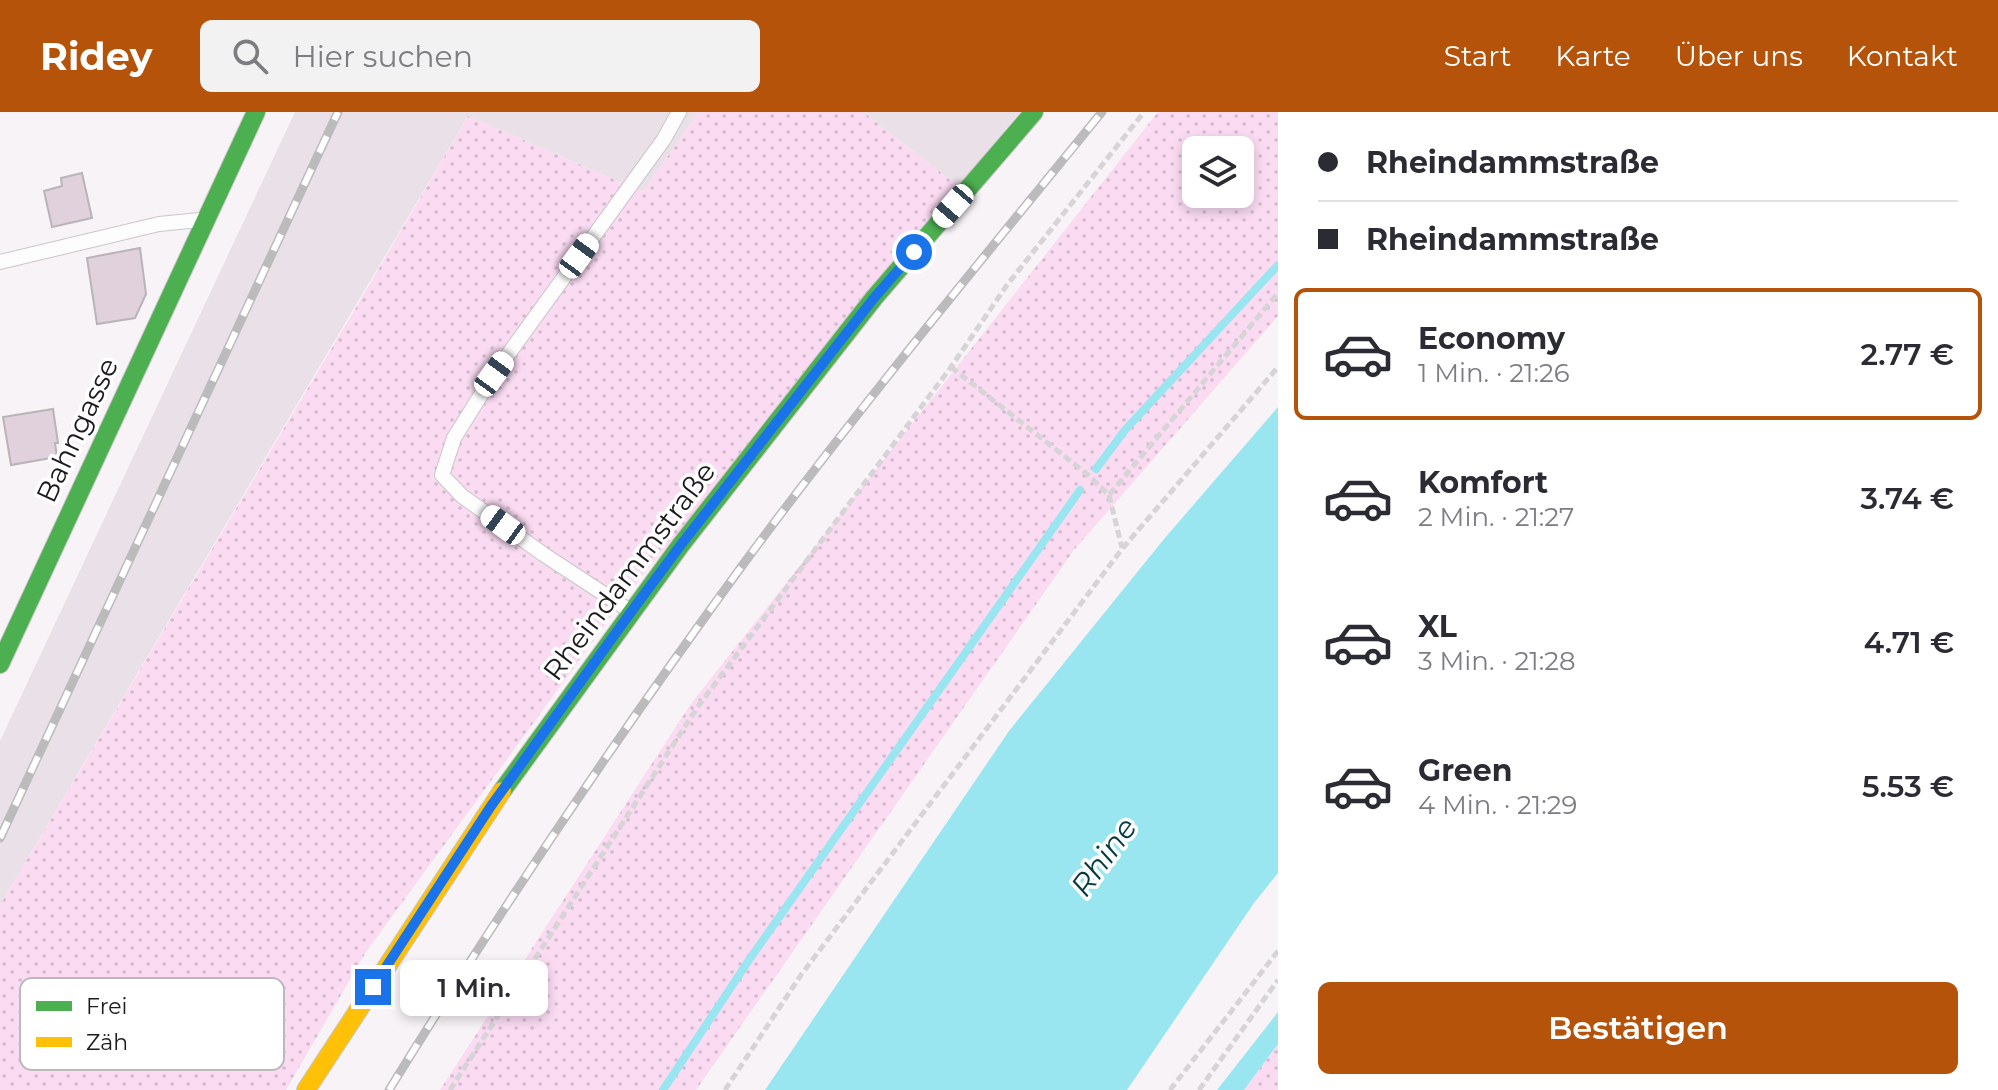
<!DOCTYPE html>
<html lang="de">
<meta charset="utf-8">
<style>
:root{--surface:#fff;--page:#f2f2f3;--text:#2b2b33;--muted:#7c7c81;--line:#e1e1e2;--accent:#b45309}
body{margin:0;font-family:Montserrat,sans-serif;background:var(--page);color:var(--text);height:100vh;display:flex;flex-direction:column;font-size:30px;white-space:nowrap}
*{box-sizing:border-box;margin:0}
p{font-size:26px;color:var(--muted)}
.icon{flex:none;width:44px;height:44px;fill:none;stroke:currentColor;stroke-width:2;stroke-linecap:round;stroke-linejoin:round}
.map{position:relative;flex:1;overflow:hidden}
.details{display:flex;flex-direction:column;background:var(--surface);width:720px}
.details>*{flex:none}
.guide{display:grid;align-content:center;height:176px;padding:0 40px;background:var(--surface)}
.buttons{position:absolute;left:1182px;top:24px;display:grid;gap:16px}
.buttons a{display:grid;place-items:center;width:72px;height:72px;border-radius:12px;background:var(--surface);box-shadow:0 4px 12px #0003;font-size:40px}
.end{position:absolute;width:36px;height:36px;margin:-18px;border:10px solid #1a73e8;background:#fff;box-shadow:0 0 0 4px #fff}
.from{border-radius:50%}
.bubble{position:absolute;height:56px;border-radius:12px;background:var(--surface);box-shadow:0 4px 12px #0003;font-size:26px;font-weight:600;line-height:56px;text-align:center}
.car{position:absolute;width:24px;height:48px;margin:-24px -12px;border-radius:10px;box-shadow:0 0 6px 2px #0007;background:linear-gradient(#fff 24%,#345 0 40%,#fff 0 76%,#345 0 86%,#fff 0)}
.guide b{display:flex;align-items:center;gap:28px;height:76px;font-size:30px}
.guide b+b{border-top:2px solid var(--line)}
.guide i{width:20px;height:20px;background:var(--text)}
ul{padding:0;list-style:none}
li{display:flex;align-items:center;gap:24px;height:132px;margin:0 16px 12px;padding:0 24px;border:4px solid transparent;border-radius:12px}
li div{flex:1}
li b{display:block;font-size:30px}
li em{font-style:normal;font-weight:600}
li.current{border-color:var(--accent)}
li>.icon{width:72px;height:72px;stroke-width:1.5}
.action{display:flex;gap:16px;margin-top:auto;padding:16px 40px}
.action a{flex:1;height:92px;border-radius:12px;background:var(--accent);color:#fff;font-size:32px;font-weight:600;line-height:92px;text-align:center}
header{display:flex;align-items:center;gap:48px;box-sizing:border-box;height:112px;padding:0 40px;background:var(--accent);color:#fff}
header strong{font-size:38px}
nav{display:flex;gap:44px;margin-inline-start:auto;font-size:28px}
.search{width:560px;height:72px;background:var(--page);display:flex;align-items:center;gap:20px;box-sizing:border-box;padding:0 28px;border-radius:12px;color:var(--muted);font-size:30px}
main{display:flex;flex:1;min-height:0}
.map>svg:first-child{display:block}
.built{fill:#eae0e7}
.grass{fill:url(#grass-dots);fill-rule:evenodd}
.water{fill:#9ae6f0}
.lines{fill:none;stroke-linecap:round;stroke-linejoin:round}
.stream{stroke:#9ae6f0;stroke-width:8}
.building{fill:#e0d1dd;stroke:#b8b4b7;stroke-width:2}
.lane-casing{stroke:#cac6c8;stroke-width:16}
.fast-casing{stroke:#cac6c8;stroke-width:20}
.slow-casing{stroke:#cac6c8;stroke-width:20}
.path{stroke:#d6d4d6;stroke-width:5;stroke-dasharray:8 4;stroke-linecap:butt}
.lane{stroke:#fefdfe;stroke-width:14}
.fast{stroke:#4caf50;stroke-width:18}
.slow{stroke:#ffc107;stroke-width:18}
.rail-casing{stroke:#bcbbbc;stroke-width:9}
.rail{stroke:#fff;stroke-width:6;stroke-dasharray:18;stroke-linecap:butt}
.route{stroke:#1a73e8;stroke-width:10}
.labels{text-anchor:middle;stroke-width:7;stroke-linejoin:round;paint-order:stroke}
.street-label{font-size:28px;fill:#1b191b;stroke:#fff}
.water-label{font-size:30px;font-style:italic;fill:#023a3f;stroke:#fff}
.key{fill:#fff;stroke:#bbbabb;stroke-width:2}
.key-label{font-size:22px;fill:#1b191b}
</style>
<header>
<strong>Ridey</strong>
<div class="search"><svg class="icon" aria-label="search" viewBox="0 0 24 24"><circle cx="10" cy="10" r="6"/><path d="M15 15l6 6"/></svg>Hier suchen</div>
<nav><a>Start</a><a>Karte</a><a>Über uns</a><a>Kontakt</a></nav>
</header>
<main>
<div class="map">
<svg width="1278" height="978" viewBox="0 0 1278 978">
<defs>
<pattern id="grass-dots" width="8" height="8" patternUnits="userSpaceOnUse" patternTransform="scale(2)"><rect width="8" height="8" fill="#fadbf2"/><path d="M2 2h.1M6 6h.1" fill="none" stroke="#d6bbcf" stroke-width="1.8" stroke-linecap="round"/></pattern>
</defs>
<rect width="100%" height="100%" fill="#f8f3f6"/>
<g class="built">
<path d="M295 0H699L643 80 468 4 0 793V629Z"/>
<path d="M863 0H1020L958 74Z"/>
</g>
<g class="grass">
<path d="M699 0H863L958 74 624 487 366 840 286 978H0V793L361 187 468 4 643 80Z"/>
<path d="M1158 0H1278V204L1074 438 696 978H440L690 593ZM1196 38H1240V82H1196Z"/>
<path d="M1278 932V978H1244Z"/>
</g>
<g class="water">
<path d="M1278 295V761L1254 791 1127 978H765L1009 619 1164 427Z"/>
<path d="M1278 900V932L1244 978H1217Z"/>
</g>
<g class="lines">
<g class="stream">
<path d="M1096 357 1125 318 1278 153"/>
<path d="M663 978 749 848 1080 378"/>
</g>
</g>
<g class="building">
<path d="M82 61 92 106 52 115 44 79 62 74 61 66Z"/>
<path d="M140 136 146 182 135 206 97 212 87 146Z"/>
<path d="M53 297 58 331H55L57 345 11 353 3 305Z"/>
</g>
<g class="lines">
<defs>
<g id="lane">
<path d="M0 150 159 112 200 108"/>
<path d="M627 497 543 442 462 384 442 363 454 326 494 262 664 27 679 0"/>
</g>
<g id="fast">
<path d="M0 552 256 0"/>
<path d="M502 679 680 434 874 186 1034 0"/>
</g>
<path id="slow" d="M306 978 502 679"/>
</defs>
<use href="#lane" class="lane-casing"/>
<use href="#fast" class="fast-casing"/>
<use href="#slow" class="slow-casing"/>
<g class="path">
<path d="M951 255 1087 362 1109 383 1278 181"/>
<path d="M1109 383 1122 436"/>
<path d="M450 978 697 596 951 255 1007 173 1144 0"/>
<path d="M725 978 801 863 1122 437 1278 255"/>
<path d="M1170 978 1278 839"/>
<path d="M1199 978 1278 868"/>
</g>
<use href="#lane" class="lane"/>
<use href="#fast" class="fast"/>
<use href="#slow" class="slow"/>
<defs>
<g id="rail">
<path d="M0 726 338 0"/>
<path d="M389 978C502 795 623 616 750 443 862 292 983 146 1102 0"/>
</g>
</defs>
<use href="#rail" class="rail-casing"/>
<use href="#rail" class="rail"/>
</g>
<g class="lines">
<path class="route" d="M373 875 491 694 631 500 680 434 874 186 914 140"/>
</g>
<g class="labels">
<g class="street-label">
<text transform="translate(77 318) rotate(-65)" y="10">Bahngasse</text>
<text transform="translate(629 459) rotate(-53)" y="10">Rheindammstraße</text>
</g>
<g class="water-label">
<text transform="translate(1104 745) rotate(-54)" y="10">Rhine</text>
</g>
</g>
<rect x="20" y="866" width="264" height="92" rx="12" class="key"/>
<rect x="36" y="889" width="36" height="10" fill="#4caf50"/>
<rect x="36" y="925" width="36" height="10" fill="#ffc107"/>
<g class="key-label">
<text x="86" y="902">Frei</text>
<text x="86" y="938">Zäh</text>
</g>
</svg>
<div class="buttons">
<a><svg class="icon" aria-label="layers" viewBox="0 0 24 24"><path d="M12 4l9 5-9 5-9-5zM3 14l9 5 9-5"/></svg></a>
</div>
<i class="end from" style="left:914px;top:140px"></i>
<i class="end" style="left:373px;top:875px"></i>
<div class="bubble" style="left:400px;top:848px;width:148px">1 Min.</div>
<i class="car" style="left:953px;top:94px;rotate:221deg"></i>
<i class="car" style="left:579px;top:144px;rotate:36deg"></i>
<i class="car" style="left:494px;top:262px;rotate:36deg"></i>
<i class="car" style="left:503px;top:413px;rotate:306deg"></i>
</div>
<section class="details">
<div class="guide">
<b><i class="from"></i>Rheindammstraße</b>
<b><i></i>Rheindammstraße</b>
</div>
<ul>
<li class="current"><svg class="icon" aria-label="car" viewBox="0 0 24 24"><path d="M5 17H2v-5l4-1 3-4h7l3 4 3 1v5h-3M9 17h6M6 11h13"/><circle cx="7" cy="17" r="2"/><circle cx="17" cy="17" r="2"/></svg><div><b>Economy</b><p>1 Min. · 21:26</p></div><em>2.77 €</em></li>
<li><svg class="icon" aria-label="car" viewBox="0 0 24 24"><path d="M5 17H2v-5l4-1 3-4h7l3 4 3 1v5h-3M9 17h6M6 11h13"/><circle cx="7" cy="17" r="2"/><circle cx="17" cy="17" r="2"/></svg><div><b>Komfort</b><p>2 Min. · 21:27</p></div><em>3.74 €</em></li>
<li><svg class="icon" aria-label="car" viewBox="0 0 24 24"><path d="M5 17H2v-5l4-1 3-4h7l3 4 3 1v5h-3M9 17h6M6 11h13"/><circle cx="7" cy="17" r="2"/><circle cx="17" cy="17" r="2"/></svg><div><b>XL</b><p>3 Min. · 21:28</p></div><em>4.71 €</em></li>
<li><svg class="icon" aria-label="car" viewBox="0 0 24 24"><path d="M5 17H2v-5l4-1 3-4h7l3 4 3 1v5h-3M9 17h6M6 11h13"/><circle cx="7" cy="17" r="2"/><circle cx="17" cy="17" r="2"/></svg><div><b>Green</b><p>4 Min. · 21:29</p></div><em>5.53 €</em></li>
</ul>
<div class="action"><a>Bestätigen</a></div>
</section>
</main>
